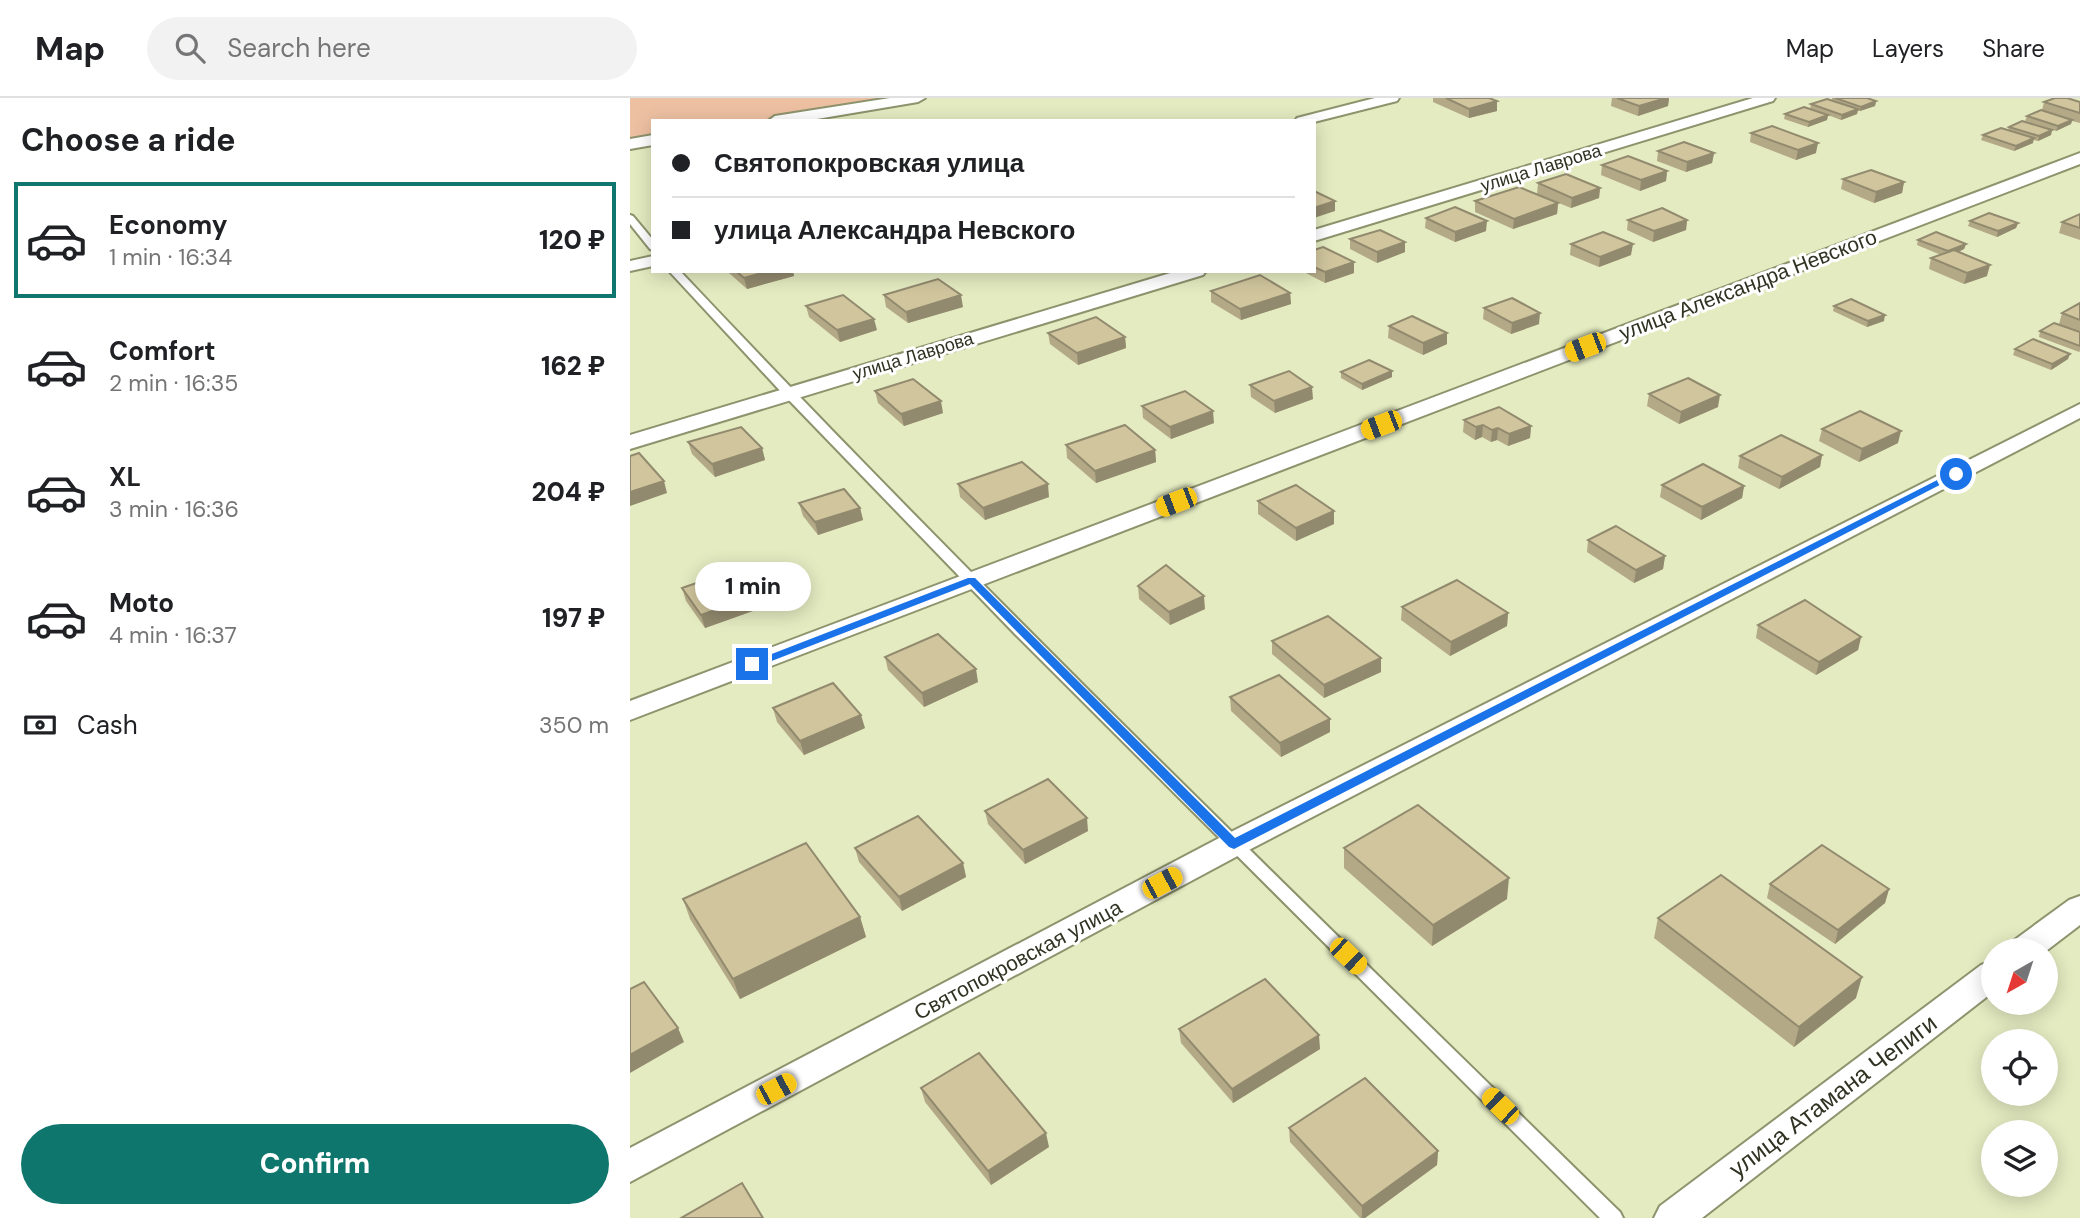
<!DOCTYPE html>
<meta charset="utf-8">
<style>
:root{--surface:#fff;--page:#f2f2f2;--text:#202124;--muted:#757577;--line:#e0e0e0;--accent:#0f766e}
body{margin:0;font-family:"DM Sans",sans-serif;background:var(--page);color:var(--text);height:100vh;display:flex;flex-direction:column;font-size:26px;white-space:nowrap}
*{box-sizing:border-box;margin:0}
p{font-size:23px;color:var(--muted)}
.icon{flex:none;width:38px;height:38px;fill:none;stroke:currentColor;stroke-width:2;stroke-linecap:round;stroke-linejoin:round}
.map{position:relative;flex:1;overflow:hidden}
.drawer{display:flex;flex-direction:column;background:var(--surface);width:630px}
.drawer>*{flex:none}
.banner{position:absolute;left:21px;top:21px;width:665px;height:154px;border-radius:0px;box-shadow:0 4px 18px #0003;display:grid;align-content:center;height:154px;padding:0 21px;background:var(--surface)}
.needle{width:46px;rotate:219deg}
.controls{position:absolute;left:1351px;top:840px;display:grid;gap:14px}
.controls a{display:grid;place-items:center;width:77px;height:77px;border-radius:50%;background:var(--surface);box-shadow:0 4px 18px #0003;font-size:35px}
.end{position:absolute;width:32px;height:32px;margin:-16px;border:9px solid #1a73e8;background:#fff;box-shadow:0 0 0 4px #fff}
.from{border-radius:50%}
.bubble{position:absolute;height:49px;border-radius:24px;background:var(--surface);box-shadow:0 4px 18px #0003;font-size:23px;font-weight:800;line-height:49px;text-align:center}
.car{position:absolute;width:21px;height:42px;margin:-21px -10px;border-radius:9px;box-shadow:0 0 5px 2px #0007;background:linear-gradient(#f5c518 24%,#345 0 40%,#f5c518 0 76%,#345 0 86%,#f5c518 0)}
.banner b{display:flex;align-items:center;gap:24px;height:66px;font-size:26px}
.banner b+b{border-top:2px solid var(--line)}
.banner i{width:18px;height:18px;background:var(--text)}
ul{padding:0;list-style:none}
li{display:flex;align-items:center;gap:21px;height:116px;margin:0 14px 10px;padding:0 7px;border:4px solid transparent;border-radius:0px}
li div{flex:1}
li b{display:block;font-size:26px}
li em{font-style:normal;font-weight:800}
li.selected{border-color:var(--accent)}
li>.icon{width:63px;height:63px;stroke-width:1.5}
h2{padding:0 21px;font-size:32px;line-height:84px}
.pay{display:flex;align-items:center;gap:18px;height:77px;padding:0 21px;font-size:26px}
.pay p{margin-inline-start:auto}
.cta{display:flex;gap:14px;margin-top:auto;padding:14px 21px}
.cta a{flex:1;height:80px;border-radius:42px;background:var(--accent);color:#fff;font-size:28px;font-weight:800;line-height:80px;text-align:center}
header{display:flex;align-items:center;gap:42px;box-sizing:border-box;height:98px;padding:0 35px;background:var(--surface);border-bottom:2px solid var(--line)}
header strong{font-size:33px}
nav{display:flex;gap:38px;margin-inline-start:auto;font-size:24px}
.search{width:490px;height:63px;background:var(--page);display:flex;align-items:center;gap:18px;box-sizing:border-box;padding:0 24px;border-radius:38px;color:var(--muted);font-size:26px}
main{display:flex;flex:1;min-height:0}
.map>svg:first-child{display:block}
.green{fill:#eec0a2}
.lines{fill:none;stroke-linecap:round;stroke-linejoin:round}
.lane-casing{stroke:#8d936c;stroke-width:4}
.street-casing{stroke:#8d936c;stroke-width:4}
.lane{fill:#fff;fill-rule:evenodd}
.street{fill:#fff;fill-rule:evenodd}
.wall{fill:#b3a987}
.shaded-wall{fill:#928a6e}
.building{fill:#d0c59d;stroke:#928a6e;stroke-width:2}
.route{fill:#1a73e8}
.labels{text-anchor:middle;stroke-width:6;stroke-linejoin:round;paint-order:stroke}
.far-street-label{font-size:18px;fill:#303222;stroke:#fff}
.street-label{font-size:21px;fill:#303222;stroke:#fff}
.near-street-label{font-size:24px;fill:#303222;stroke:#fff}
</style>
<header>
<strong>Map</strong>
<div class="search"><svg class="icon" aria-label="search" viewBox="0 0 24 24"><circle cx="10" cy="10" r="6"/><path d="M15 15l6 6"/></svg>Search here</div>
<nav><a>Map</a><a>Layers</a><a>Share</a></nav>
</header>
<main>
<section class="drawer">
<h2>Choose a ride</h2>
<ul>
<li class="selected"><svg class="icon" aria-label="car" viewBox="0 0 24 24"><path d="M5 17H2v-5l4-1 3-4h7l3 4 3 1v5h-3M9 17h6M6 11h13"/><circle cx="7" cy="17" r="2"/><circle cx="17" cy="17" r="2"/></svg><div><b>Economy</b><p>1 min · 16:34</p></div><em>120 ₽</em></li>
<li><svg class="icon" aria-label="car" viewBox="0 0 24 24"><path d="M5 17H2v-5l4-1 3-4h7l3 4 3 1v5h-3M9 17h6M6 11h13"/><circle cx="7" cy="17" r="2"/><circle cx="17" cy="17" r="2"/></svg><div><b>Comfort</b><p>2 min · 16:35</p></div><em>162 ₽</em></li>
<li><svg class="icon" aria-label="car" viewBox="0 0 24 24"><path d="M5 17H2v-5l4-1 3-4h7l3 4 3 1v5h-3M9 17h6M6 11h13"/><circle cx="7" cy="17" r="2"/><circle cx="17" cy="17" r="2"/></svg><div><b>XL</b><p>3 min · 16:36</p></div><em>204 ₽</em></li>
<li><svg class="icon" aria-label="car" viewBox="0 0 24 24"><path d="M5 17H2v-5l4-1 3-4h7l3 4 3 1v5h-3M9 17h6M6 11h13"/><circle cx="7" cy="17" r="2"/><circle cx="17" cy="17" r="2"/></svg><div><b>Moto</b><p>4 min · 16:37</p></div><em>197 ₽</em></li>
</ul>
<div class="pay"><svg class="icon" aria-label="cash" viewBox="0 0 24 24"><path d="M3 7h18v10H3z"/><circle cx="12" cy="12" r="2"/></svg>Cash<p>350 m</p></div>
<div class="cta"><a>Confirm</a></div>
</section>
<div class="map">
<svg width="1450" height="1120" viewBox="0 0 1450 1120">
<rect width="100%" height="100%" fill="#e4ebc1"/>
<path class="green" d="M0 0H290L143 23H23V41L0 45Z"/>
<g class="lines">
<defs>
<g id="lane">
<path d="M0 117 3 118 23 142V152L20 151 0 126Z"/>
<path d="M39 173H50C354 496 673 804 990 1114L993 1120H970L386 537 154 297Z"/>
</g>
<g id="street">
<path d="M260 0H295L288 4 175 23H138L145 18Z"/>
<path d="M745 0H769L767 3 684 24 665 23 667 20Z"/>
<path d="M1123 0H1145L1143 3 684 143V132Z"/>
<path d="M23 37V47L0 51V41Z"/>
<path d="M1450 55V66L0 622V603Z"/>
<path d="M23 158V168L0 173V163Z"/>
<path d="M547 173H576L573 177 0 351V337Z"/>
<path d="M1450 306V320L615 754 0 1084V1050L593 738Z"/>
<path d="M1450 798V827L1416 853 1378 852 1383 843 1439 802Z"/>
<path d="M1363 863V894L1072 1120H1024L1030 1108 1351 867Z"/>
</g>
</defs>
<use href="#lane" class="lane-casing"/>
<use href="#street" class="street-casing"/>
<use href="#lane" class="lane"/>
<use href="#street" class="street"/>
</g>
<g class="wall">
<path d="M803 0H859L867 13 839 20 803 4Z"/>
<path d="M982 0H1039L1038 8 1008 18 981 8Z"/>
<path d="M1202 0H1237L1246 3 1245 8 1230 13H1228L1227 16 1211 22 1198 17 1197 22 1178 29 1154 21 1155 16 1180 11 1181 6 1202 2Z"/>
<path d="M1414 4H1450V25L1442 23 1441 26 1426 33 1395 23 1397 18 1412 12Z"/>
<path d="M1379 29 1422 32 1421 37 1408 43 1403 42V45L1384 53 1351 42 1353 37 1378 32Z"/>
<path d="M1121 35 1186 55 1166 62 1120 44Z"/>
<path d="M1028 53 1084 55 1082 65 1056 74 1027 63Z"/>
<path d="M972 67 1037 73 1036 83 1010 93 971 77Z"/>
<path d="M1213 81 1274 84 1272 95 1244 105 1211 91Z"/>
<path d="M908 85 970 90 969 100 941 110 907 96Z"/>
<path d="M845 103 928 105 927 116 883 131 845 114Z"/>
<path d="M1450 116V142L1429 135 1432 124Z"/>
<path d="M796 120 856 133 825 144 795 130Z"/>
<path d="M998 122H1057L1056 132 1023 144 997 132Z"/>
<path d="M1340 123 1388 125 1386 130 1367 139 1338 128Z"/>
<path d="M720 141 775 154 747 165 720 151Z"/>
<path d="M1288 142 1336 146 1334 151 1329 154 1357 178 1334 186 1299 171 1301 160 1311 157 1287 147Z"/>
<path d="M941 146 1001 157 969 169 940 157Z"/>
<path d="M684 152 724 175 695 185 672 173H684Z"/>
<path d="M98 173H163L164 178 117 191 99 175Z"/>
<path d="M581 193 660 195 661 206 611 222 581 204Z"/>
<path d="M254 197 333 209 278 225 256 209Z"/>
<path d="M1450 205V253L1449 254 1409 239 1410 233 1429 226 1432 215Z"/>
<path d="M176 208 247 232 210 244 179 219Z"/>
<path d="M1204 208 1254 223 1237 229 1203 213Z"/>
<path d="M854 210 909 226 881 236 853 221Z"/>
<path d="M759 228 817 235V246L793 257 758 240Z"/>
<path d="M418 235 495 239 496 250 448 267 420 246Z"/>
<path d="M1385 251 1438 261 1421 272 1383 257Z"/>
<path d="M762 273V279L732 292 711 280V274Z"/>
<path d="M620 287 683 301 645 315 621 299Z"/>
<path d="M245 293 313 315 274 328 248 305Z"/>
<path d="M1019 296 1088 309 1049 326 1017 308Z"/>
<path d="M512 308 584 325 541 341 513 320Z"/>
<path d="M834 322 901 328 900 340 878 348 867 342 861 344 852 339 845 342 833 334Z"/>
<path d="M1192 331 1268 345 1229 364 1189 343Z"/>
<path d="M58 344 132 350 135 362 85 379 62 356Z"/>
<path d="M436 347 525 352 526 364 466 385 437 360Z"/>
<path d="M1192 357 1190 369 1149 391 1108 370 1110 358Z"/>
<path d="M328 386 419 399 355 422 330 399Z"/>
<path d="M1032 387 1114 388 1112 400 1071 422 1030 399Z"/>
<path d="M628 403 704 426 666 443 628 416Z"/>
<path d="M169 405 230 410 233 422 188 437 173 418Z"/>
<path d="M958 442 1035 458 1033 471 1004 485 957 454Z"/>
<path d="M508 488 575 511 540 527 509 501Z"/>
<path d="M52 490 144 491 148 504 75 530 56 503Z"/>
<path d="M772 509 878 515 877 528 820 558 771 522Z"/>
<path d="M1128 527 1231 539 1228 552 1186 577 1126 540Z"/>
<path d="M642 543 751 560V574L694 600 642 556Z"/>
<path d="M255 559 348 584 294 609 258 572Z"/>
<path d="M600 599 700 634 651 659 601 613Z"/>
<path d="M143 610 235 630 174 657 147 624Z"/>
<path d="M355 713 458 733 395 766 358 726Z"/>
<path d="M225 750 333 765 336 779 272 813 229 764Z"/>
<path d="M714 750 877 801 802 848 714 770Z"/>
<path d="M1140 786 1259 791 1255 805 1205 846 1137 800Z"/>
<path d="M53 801 230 819 236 839 110 901 60 821Z"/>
<path d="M1028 820 1226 900 1164 949 1024 840Z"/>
<path d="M549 931 690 951 603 1005 551 945Z"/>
<path d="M291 990 419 1049 361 1087 295 1004Z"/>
<path d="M659 1030 808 1053 807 1067 735 1120H730L660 1044Z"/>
</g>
<g class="shaded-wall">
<path d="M1036 0H1039L1038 8 1008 18 1009 8Z"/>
<path d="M867 3V13L839 20V11Z"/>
<path d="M1246 3 1245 8 1230 13 1231 9Z"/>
<path d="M1228 11 1227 16 1211 22 1212 17Z"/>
<path d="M1198 17 1197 22 1178 29 1179 24Z"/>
<path d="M1442 22 1441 26 1426 33 1428 28Z"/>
<path d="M1422 32 1421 37 1408 43 1409 38Z"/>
<path d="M1404 40 1403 45 1384 53 1386 48Z"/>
<path d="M1188 45 1186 55 1166 62 1168 52Z"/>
<path d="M1084 55 1082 65 1056 74 1057 64Z"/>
<path d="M1037 73 1036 83 1010 93 1011 82Z"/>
<path d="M1274 84 1272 95 1244 105 1246 94Z"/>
<path d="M970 90 969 100 941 110 942 100Z"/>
<path d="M705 103V113L684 120V110Z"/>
<path d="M928 105 927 116 883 131 884 121Z"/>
<path d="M1057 122 1056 132 1023 144 1024 133Z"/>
<path d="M857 123 856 133 825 144V134Z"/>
<path d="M1388 125 1386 130 1367 139 1368 133Z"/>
<path d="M775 144V154L747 165V154Z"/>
<path d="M1003 146 1001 157 969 169 970 159Z"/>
<path d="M1336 146 1334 151 1316 159 1318 153Z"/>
<path d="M724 164V175L695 185V174Z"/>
<path d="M1360 167 1357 178 1334 186 1337 175Z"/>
<path d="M139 173H163L164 178 117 191 114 180Z"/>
<path d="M660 195 661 206 611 222 610 211Z"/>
<path d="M331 197 333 209 278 225 276 214Z"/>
<path d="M910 215 909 226 881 236 882 225Z"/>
<path d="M1255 217 1254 223 1237 229 1238 223Z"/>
<path d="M244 221 247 232 210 244 207 232Z"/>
<path d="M817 235V246L793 257V245Z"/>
<path d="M495 239 496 250 448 267 447 255Z"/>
<path d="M1440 256 1438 261 1421 272 1422 266Z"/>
<path d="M762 273V279L732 292V286Z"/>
<path d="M682 289 683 301 645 315 644 303Z"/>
<path d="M1090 297 1088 309 1049 326 1051 314Z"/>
<path d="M311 303 313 315 274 328 271 316Z"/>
<path d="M583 313 584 325 541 341 540 329Z"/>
<path d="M853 327 852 339 845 342 846 329Z"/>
<path d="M901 328 900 340 878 348 879 336Z"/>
<path d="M868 330 867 342 861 344 862 332Z"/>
<path d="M1271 333 1268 345 1229 364 1232 351Z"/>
<path d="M132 350 135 362 85 379 82 366Z"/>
<path d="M525 352 526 364 466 385 465 373Z"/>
<path d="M1192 357 1190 369 1149 391 1152 379Z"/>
<path d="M34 383 37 395 0 408V394Z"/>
<path d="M418 386 419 399 355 422 353 410Z"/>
<path d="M1114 388 1112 400 1071 422 1072 409Z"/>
<path d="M230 410 233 422 188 437 185 424Z"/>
<path d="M704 413V426L666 443V430Z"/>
<path d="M1035 458 1033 471 1004 485 1006 472Z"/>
<path d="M144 491 148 504 75 530 71 517Z"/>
<path d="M574 498 575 511 540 527 539 514Z"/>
<path d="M878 515 877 528 820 558 821 544Z"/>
<path d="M1231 539 1228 552 1186 577 1189 564Z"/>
<path d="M751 560V574L694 600V587Z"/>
<path d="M346 571 348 584 294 609 292 595Z"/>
<path d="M231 617 235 630 174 657 170 643Z"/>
<path d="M700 621V634L651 659 650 645Z"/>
<path d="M457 720 458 733 395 766 393 752Z"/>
<path d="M333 765 336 779 272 813 269 799Z"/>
<path d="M879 780 877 801 802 848 803 827Z"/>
<path d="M1259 791 1255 805 1205 846 1208 832Z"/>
<path d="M230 819 236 839 110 901 103 881Z"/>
<path d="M1232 879 1226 900 1164 949 1169 929Z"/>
<path d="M48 930 54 944 0 975V957Z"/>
<path d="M689 937 690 951 603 1005 602 991Z"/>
<path d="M416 1035 419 1049 361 1087 358 1073Z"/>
<path d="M808 1053 807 1067 735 1120H732V1108Z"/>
</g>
<g class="building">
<path d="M816 0H859L867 3 839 11Z"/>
<path d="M987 0H1036L1009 8Z"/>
<path d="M1205 0H1237L1246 3 1231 9Z"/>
<path d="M1425 0H1437L1450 4V15L1414 4Z"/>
<path d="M1197 1 1228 11 1212 17 1181 6Z"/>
<path d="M1174 9 1198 17 1179 24 1155 16Z"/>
<path d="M1411 12 1442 22 1428 28 1397 18Z"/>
<path d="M1392 23 1422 32 1409 38 1379 29Z"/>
<path d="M1142 28 1188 45 1168 52 1121 35Z"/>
<path d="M1371 30 1404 40 1386 48 1353 37Z"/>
<path d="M1054 44 1084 55 1057 64 1028 53Z"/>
<path d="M998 58 1037 73 1011 82 972 67Z"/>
<path d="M1241 72 1274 84 1246 94 1213 81Z"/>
<path d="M936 76 970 90 942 100 908 85Z"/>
<path d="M889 89 928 105 884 121 845 103Z"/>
<path d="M684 93 705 103 684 110Z"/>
<path d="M825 109 857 123 825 134 796 120Z"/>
<path d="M1032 110 1057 122 1024 133 998 122Z"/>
<path d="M1359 115 1388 125 1368 133 1340 123Z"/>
<path d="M1450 116V130L1432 124Z"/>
<path d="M750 132 775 144 747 154 720 141Z"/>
<path d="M973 134 1003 146 970 159 941 146Z"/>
<path d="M1306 134 1336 146 1318 153 1288 142Z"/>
<path d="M693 149 724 164 695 174 684 169V152Z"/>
<path d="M1324 152 1360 167 1337 175 1301 160Z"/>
<path d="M106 173H139L114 180Z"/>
<path d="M630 177 660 195 610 211 581 193Z"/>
<path d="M308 181 331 197 276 214 254 197Z"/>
<path d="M213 197 244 221 207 232 176 208Z"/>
<path d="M882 200 910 215 882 225 854 210Z"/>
<path d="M1221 201 1255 217 1238 223 1204 208Z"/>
<path d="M1450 205V222L1432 215Z"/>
<path d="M782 218 817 235 793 245 759 228Z"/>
<path d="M466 219 495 239 447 255 418 235Z"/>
<path d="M1424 225 1450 234V248L1410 233Z"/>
<path d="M1403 241 1440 256 1422 266 1385 251Z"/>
<path d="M739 262 762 273 732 286 711 274Z"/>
<path d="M659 273 682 289 644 303 620 287Z"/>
<path d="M1058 280 1090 297 1051 314 1019 296Z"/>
<path d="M283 281 311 303 271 316 245 293Z"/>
<path d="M555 293 583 313 540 329 512 308Z"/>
<path d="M869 309 901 328 879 336 868 330 862 332 853 327 846 329 834 322Z"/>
<path d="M1230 313 1271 333 1232 351 1192 331Z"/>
<path d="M495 327 525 352 465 373 436 347Z"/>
<path d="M111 329 132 350 82 366 58 344Z"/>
<path d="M1151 337 1192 357 1152 379 1110 358Z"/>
<path d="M9 355 34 383 0 394V358Z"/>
<path d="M392 364 418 386 353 410 328 386Z"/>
<path d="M1073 366 1114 388 1072 409 1032 387Z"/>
<path d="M666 387 704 413 666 430 628 403Z"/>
<path d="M214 391 230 410 185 424 169 405Z"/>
<path d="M986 428 1035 458 1006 472 958 442Z"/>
<path d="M124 465 144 491 71 517 52 490Z"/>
<path d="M536 467 574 498 539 514 508 488Z"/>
<path d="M827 482 878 515 821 544 772 509Z"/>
<path d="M1175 502 1231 539 1189 564 1128 527Z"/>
<path d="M698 518 751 560 694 587 642 543Z"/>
<path d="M308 536 346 571 292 595 255 559Z"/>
<path d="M649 577 700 621 650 645 600 599Z"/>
<path d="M203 585 231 617 170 643 143 610Z"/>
<path d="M418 681 457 720 393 752 355 713Z"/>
<path d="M788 707 879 780 803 827 714 750Z"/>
<path d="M288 718 333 765 269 799 225 750Z"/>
<path d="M176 745 230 819 103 881 53 801Z"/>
<path d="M1192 747 1259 791 1208 832 1140 786Z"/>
<path d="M1091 777 1232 879 1169 929 1028 820Z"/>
<path d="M635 881 689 937 602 991 549 931Z"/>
<path d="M14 884 48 930 0 957V891Z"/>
<path d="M349 955 416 1035 358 1073 291 990Z"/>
<path d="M735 980 808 1053 732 1108 659 1030Z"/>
<path d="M112 1085 133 1120H51Z"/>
</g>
<path class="route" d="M1323 374 1331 376 604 751 599 749 340 486 126 569 116 566 338 480H345L605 740Z"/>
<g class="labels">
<g class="far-street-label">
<text transform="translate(911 70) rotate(-17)" y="6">улица Лаврова</text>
<text transform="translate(283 258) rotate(-17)" y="6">улица Лаврова</text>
</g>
<g class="street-label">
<text transform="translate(1118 187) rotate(-21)" y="7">улица Александра Невского</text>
<text transform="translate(388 862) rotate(-28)" y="7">Святопокровская улица</text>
</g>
<g class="near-street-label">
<text transform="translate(1203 998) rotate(-37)" y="8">улица Атамана Чепиги</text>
</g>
</g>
</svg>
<div class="controls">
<a><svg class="needle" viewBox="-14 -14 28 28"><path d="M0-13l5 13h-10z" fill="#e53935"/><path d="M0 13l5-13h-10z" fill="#757577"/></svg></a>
<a><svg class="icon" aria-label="locate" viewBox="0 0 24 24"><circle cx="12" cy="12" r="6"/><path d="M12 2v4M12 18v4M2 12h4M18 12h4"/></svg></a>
<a><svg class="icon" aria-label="layers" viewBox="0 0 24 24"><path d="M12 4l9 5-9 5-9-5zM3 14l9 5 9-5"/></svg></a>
</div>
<i class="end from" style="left:1326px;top:376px"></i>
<i class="end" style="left:122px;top:566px"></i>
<div class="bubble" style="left:65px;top:464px;width:116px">1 min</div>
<i class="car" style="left:955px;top:249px;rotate:249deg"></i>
<i class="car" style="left:751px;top:327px;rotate:249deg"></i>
<i class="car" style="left:546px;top:404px;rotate:249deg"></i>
<i class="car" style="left:532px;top:785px;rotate:62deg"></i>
<i class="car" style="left:718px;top:858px;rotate:134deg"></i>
<i class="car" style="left:146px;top:991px;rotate:62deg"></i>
<i class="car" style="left:870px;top:1008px;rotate:314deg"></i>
<div class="banner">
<b><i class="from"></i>Святопокровская улица</b>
<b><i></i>улица Александра Невского</b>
</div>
</div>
</main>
